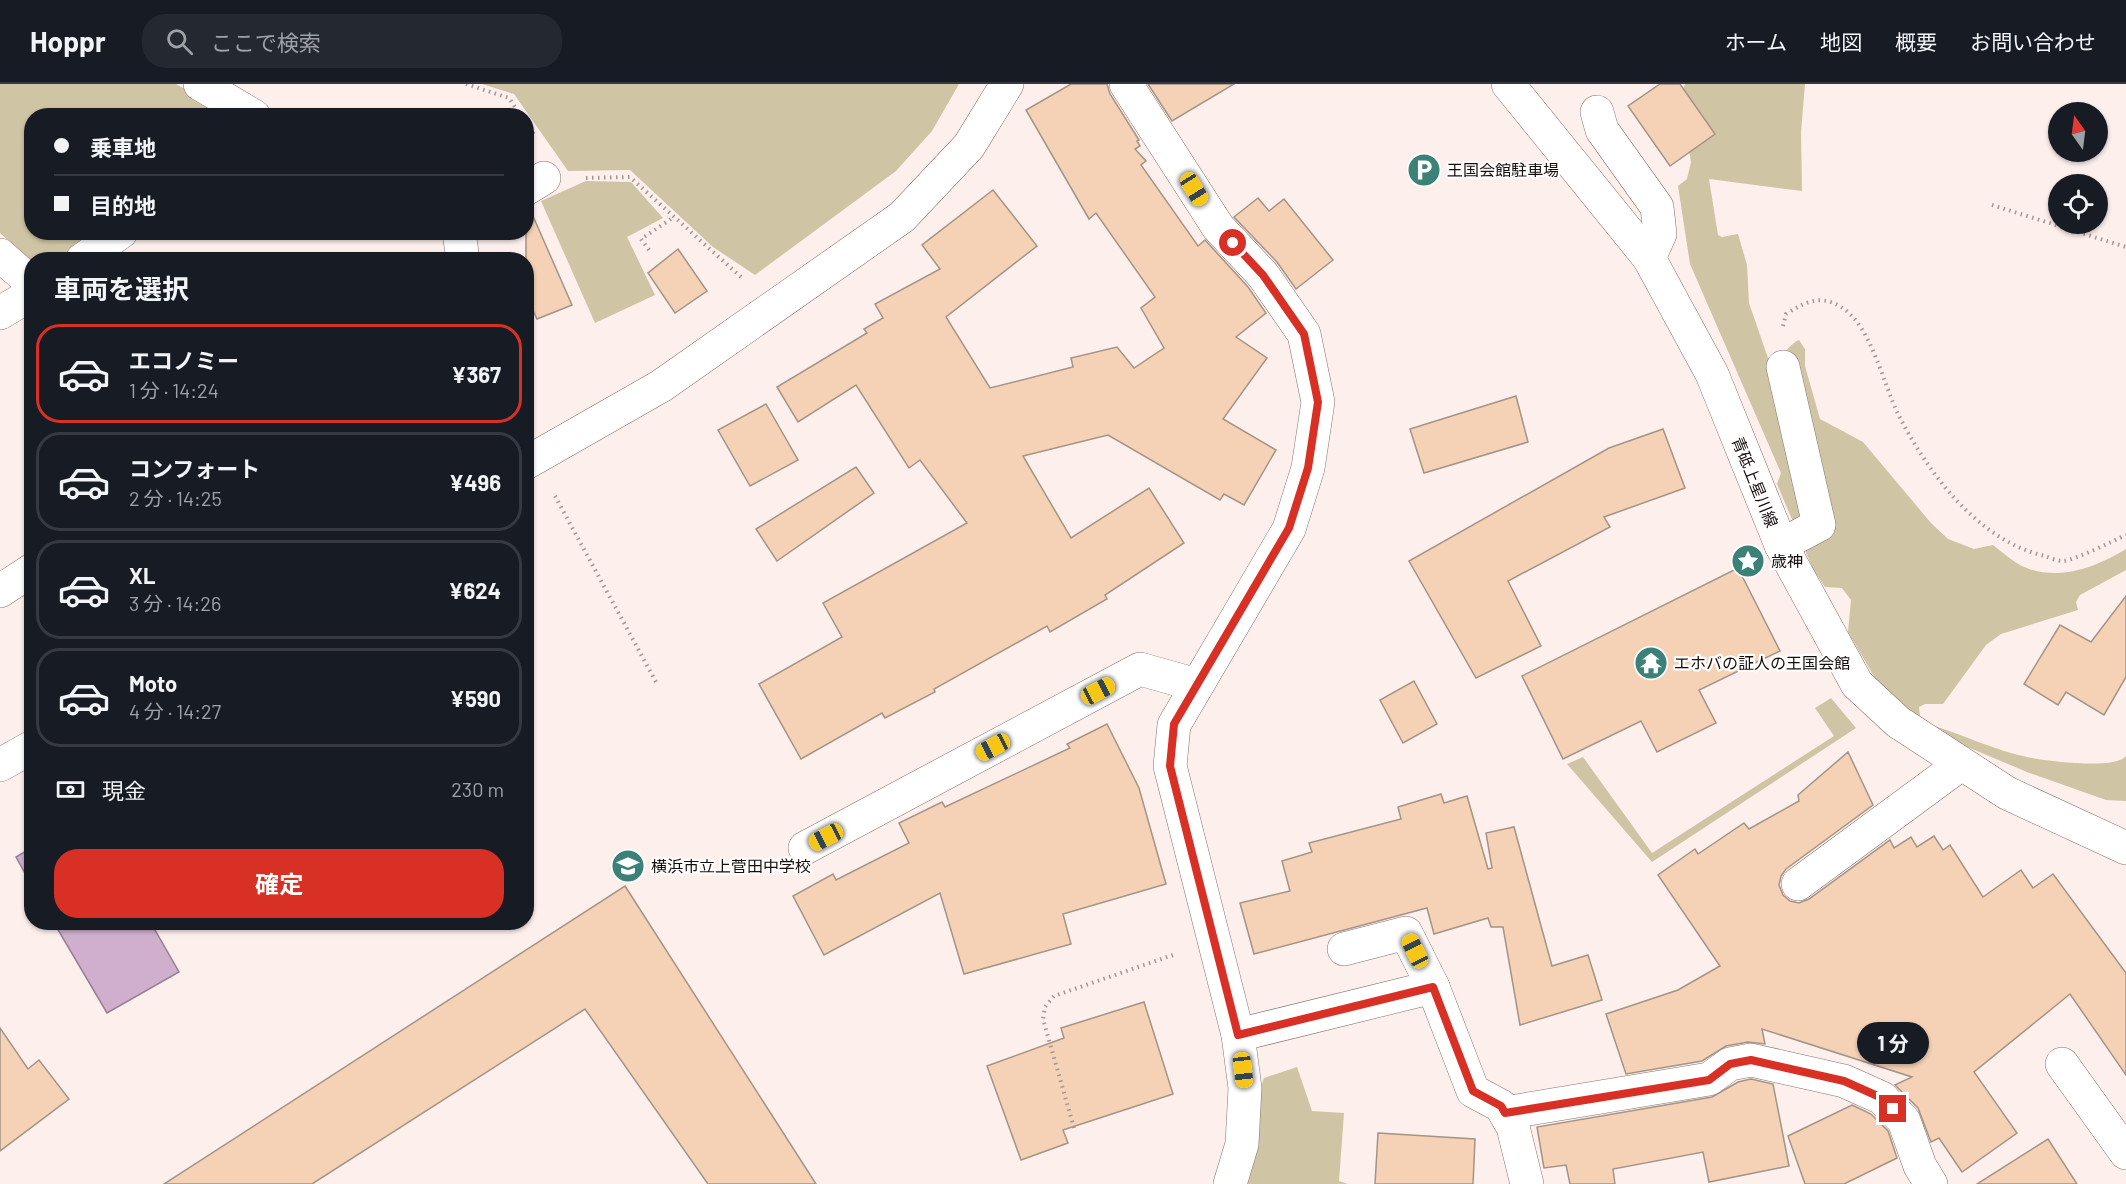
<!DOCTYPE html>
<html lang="ja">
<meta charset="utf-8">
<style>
:root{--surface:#171b24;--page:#242831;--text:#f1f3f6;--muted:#9ea1a6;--line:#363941;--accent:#d93025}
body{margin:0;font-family:Barlow,"Noto Sans JP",sans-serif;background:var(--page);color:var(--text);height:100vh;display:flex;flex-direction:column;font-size:22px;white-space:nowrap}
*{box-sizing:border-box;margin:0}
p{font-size:20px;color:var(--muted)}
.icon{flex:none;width:33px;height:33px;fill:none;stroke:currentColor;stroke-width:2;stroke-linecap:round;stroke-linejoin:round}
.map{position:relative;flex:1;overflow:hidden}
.details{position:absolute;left:24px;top:168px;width:510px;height:678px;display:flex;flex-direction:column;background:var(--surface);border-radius:24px;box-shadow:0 2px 4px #0004}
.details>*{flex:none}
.top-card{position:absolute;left:24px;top:24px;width:510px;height:132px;border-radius:24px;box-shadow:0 2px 4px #0004;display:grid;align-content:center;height:132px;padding:0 30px;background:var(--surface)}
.needle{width:39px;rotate:346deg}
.tools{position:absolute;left:2048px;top:18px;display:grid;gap:12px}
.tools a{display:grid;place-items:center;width:60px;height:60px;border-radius:50%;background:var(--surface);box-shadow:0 2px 4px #0004;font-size:30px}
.end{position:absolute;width:27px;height:27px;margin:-14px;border:8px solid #d93025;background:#fff;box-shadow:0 0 0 3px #fff}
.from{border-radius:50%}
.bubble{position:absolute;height:42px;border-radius:21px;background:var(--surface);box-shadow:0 2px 4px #0004;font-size:20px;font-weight:700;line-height:42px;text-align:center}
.car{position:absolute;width:18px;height:36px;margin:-18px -9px;border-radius:8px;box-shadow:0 0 4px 2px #0007;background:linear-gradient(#f5c518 24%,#345 0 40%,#f5c518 0 76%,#345 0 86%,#f5c518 0)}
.top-card b{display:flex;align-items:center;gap:21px;height:57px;font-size:22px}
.top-card b+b{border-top:2px solid var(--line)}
.top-card i{width:15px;height:15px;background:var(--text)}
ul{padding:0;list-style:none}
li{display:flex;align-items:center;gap:18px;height:99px;margin:0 12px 9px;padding:0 18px;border:3px solid var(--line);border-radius:24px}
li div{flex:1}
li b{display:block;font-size:22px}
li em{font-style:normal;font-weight:700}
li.active{border-color:var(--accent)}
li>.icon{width:54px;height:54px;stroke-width:1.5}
h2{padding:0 30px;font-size:27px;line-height:72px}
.pay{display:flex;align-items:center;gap:15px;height:66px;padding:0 30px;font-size:22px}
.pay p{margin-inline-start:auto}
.cta{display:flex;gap:12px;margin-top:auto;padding:12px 30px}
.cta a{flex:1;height:69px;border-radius:24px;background:var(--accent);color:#fff;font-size:24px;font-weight:700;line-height:69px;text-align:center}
header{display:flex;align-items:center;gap:36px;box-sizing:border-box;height:84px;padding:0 30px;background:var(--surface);border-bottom:2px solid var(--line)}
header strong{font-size:28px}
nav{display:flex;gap:33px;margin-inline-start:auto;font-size:21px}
.search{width:420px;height:54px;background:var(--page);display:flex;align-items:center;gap:15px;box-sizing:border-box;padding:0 21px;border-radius:24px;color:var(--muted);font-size:22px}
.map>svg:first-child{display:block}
.green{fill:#cfc4a4}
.water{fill:#cfafcd;stroke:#977e93;stroke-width:1.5}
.building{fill:#f5d2b6;stroke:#a39487;stroke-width:1.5}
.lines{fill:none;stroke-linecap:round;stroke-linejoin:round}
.minor-casing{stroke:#86726f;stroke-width:34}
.major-casing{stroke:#86726f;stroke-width:34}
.path{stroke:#a29795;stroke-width:4;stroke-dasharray:1.5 4.5;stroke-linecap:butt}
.minor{stroke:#fff;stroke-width:33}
.major{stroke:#fff;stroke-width:33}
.route{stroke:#d93025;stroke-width:8}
.labels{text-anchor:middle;stroke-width:4.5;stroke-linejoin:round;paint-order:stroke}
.poi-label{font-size:16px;fill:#150d0c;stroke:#fff;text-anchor:start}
.street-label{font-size:16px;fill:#150d0c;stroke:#fff}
</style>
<header>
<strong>Hoppr</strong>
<div class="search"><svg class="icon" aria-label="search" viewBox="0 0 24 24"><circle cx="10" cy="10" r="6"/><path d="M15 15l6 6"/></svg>ここで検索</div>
<nav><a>ホーム</a><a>地図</a><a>概要</a><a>お問い合わせ</a></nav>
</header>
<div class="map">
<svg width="2126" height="1100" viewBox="0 0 2126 1100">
<rect width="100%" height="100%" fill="#fdefec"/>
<g class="green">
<path d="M0 0H176L212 21 215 31 32 32V148L94 149 56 175 32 176 31 178 0 149Z"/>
<path d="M482 0H959L932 47 896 87 755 191 713 163 630 86 568 87 514 10Z"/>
<path d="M1685 0H1805L1801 48 1802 107 1709 95 1718 151 1722 153 1738 150 1747 181 1749 219 1768 274C1785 275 1786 262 1799 256L1805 265V282L1820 335 1863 358 1931 439 1948 455 1974 465 1993 461C2002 468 2011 476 2020 481 2055 499 2095 484 2126 465V486L2080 511 2076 518 2078 526 2001 550 1986 561 1943 620H1925L1919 623 1920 632 1931 641C1962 650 1996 667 2027 673 2045 677 2116 686 2126 672V717L2106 716 2027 688 1927 646 1882 606 1848 548 1851 516 1842 504 1825 503 1813 485 1777 400 1781 389 1690 180 1678 102 1687 95 1691 78 1680 14Z"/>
<path d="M586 97 631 98 663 134 627 153 655 211 595 239 541 117Z"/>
<path d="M1831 614 1856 644 1652 778 1567 680 1583 673 1652 769 1834 652 1815 624Z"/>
<path d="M1297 983 1312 1027 1344 1029 1339 1097 1348 1100H1242L1258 1012 1264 994Z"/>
</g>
<g class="water">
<path d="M31 764V800L16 773Z"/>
<path d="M54 839H151L179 888 107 929Z"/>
</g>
<g class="building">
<path d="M1071 0H1107L1110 10 1139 56 1137 57 1140 62 1135 65 1146 77 1141 81 1198 162 1205 156 1248 203 1266 229 1236 253 1267 274 1223 335 1276 366 1244 421 1224 410 1220 416 1108 351 1023 372 1071 454 1149 404 1184 459 1105 511 1107 515 1050 548 1047 542 934 605 935 608 885 634 882 629 801 675 759 600 842 553 823 519 967 439 920 376 909 384 856 301 798 338 777 303 867 249 864 245 883 234 875 220 940 185 922 161 993 106 1037 162 946 233 990 304 1073 283 1071 274 1117 263 1134 284 1164 264 1141 224 1155 213 1096 129 1089 135 1026 26Z"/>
<path d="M1148 0H1234L1172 37Z"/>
<path d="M1660 0H1680L1715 50 1670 82 1628 22Z"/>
<path d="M1258 114 1269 127 1284 115 1333 176 1296 205 1277 178 1234 133Z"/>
<path d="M529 123 572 221 537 235 526 211V124Z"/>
<path d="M678 165 707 207 675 229 648 189Z"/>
<path d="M1516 312 1528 358 1424 389 1410 345Z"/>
<path d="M766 320 798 376 750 402 718 346Z"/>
<path d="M1663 345 1685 404 1604 433 1610 443 1508 497 1541 562 1476 594 1409 477 1609 364Z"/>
<path d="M856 383 874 409 777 477 756 445Z"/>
<path d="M1738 484 1780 567 1699 606 1716 639 1657 668 1641 637 1563 675 1522 592Z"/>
<path d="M2126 512V593L2104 631 2066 608 2058 621 2024 600 2060 541 2091 558Z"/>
<path d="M1414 597 1437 640 1403 659 1380 616Z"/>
<path d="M1107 640 1139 704 1166 800 1063 830 1071 860 964 890 940 809 824 871 793 812 833 790 836 796 909 759 899 739 942 718 945 723 1070 664 1067 660Z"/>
<path d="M1848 668 1873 721 1786 785 1781 792 1779 801 1783 811 1790 817 1799 819 1809 815 1890 756 1894 764 1911 753 1917 763 1934 752 1943 766 1950 761 1983 813 2021 786 2033 804 2053 790 2126 889V991L2070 910 1974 988 2017 1049 1962 1088 1939 1054 1931 1058 1918 1024 1895 1001 1912 993 1762 945 1765 960 1748 958 1726 962 1702 977 1626 990 1606 930 1678 906 1720 882 1658 791 1695 765 1698 770 1744 739 1749 745 1799 717 1798 711Z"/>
<path d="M1441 710 1444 719 1467 712 1488 785 1492 784 1486 749 1514 743 1552 882 1588 871 1602 916 1520 941 1503 843H1491L1488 834 1434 850 1427 824 1254 870 1240 819 1290 807 1282 777 1312 768 1309 759 1401 735 1398 723Z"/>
<path d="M625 802 816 1100H708L585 925 312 1100H164Z"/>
<path d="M1144 918 1173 1010 1063 1046 1068 1059 1021 1076 987 982 1064 954 1061 944Z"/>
<path d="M0 944 28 985 39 976 69 1015 0 1067Z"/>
<path d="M1751 995 1773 1000 1789 1082 1709 1098 1703 1068 1613 1085 1615 1100H1570L1566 1081 1544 1084 1537 1043 1712 1013 1738 998Z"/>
<path d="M1852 1021 1871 1030 1888 1047 1897 1074 1844 1100H1805L1788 1052Z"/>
<path d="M1378 1049 1475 1055 1473 1100H1375Z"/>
<path d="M2048 1055 2077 1100H1977Z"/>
</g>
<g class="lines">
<defs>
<g id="minor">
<path d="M200 0 254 32"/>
<path d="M1126 0 1218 143 1263 191 1304 250 1318 318 1308 384 1289 445 1174 641 1170 682 1238 951 1245 1004 1242 1060 1230 1100"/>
<path d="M1597 28 1602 46 1657 123 1660 150 1649 174"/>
<path d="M526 105 544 94"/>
<path d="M459 148 463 176"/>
<path d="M0 171 32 199"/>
<path d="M82 176 121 148"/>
<path d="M0 229 32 210"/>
<path d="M526 379 661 302 902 133 969 62 1007 0"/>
<path d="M1781 461 1819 441 1783 283"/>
<path d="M0 507 32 486"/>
<path d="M0 681 32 663"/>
<path d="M805 764 1140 585 1197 601"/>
<path d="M1798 800 1961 680"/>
<path d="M1344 865 1406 849 1433 903"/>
<path d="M1238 951 1433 903 1473 1007 1501 1022 1513 1043 1527 1100"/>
<path d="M2062 980 2126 1069"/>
<path d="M1505 1029 1709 995 1730 980 1751 976 1844 997 1882 1014 1904 1037 1920 1082 1931 1100"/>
</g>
<path id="major" d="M1508 0 1649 174 1712 290 1781 461 1857 600 1898 638 2007 709 2126 764"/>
</defs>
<use href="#minor" class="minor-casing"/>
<use href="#major" class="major-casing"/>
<g class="path">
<path d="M466 0 509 14 521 32"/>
<path d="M526 39 535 52"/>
<path d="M586 94 630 93 741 193"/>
<path d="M1992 121 2126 163"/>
<path d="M649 166 641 155 674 133"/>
<path d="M1783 242 1786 230C1805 218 1820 210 1841 223 1871 241 1883 299 1898 330 1928 389 1978 457 2045 472 2050 474 2057 477 2063 477 2075 476 2113 457 2126 451"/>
<path d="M555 412 656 598"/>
<path d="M1074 1044 1043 935 1045 923 1054 912 1173 871"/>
</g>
<use href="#minor" class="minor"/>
<use href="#major" class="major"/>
</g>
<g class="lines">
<path class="route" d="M1233 159 1263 191 1304 250 1318 318 1308 384 1289 444 1174 640 1170 682 1238 951 1433 903 1473 1007 1501 1022 1505 1029 1709 996 1730 980 1751 976 1844 997 1882 1014 1893 1025"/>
</g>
<defs>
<symbol id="parking-disc" viewBox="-11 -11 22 22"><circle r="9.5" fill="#3b8178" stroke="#fff"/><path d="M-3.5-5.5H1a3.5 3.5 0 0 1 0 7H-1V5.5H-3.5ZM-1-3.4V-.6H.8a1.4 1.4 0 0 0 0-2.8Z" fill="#fff"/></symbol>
<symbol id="sight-disc" viewBox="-11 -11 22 22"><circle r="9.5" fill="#3b8178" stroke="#fff"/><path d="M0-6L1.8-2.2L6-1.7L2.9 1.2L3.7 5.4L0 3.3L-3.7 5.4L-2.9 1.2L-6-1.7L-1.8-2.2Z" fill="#fff"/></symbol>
<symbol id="temple-disc" viewBox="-11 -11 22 22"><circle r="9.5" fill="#3b8178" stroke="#fff"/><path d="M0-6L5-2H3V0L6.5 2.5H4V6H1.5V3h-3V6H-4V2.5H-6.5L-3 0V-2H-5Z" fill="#fff"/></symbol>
<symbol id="school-disc" viewBox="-11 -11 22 22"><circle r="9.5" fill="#3b8178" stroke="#fff"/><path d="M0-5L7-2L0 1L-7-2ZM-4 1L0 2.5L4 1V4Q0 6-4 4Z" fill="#fff"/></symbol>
</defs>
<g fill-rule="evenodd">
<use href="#parking-disc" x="1405" y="67" width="38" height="38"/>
<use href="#sight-disc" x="1729" y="458" width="38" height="38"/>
<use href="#temple-disc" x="1632" y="560" width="38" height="38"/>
<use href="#school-disc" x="609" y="763" width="38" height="38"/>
</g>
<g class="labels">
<g class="poi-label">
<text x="1447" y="92">王国会館駐車場</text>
<text x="1771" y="483">歳神</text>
<text x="1674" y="585">エホバの証人の王国会館</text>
<text x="651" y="788">横浜市立上菅田中学校</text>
</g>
<g class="street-label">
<text transform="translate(1755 398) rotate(68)" y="6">青砥上星川線</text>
</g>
</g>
</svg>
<div class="tools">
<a><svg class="needle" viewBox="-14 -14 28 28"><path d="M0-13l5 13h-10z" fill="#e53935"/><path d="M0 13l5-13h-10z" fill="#9ea1a6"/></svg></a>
<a><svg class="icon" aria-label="locate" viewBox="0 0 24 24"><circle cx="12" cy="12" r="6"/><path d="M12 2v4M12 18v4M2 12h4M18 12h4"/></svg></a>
</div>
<i class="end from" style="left:1233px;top:159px"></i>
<i class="end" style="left:1893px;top:1025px"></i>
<div class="bubble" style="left:1857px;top:938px;width:72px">1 分</div>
<i class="car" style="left:1194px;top:105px;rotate:148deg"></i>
<i class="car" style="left:1098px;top:607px;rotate:62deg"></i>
<i class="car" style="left:993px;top:663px;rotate:242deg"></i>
<i class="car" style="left:826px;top:753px;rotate:242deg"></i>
<i class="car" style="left:1415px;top:867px;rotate:334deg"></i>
<i class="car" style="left:1243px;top:986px;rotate:173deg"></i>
<div class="top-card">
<b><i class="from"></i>乗車地</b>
<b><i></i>目的地</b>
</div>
<section class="details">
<h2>車両を選択</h2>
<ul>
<li class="active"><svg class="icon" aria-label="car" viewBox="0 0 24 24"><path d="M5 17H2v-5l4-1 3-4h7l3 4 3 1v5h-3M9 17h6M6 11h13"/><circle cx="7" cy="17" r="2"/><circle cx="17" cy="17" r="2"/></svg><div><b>エコノミー</b><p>1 分 · 14:24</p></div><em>¥367</em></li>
<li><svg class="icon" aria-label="car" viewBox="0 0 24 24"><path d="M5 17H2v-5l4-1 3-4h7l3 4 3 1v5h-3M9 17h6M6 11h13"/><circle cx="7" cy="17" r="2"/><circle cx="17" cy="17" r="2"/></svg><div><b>コンフォート</b><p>2 分 · 14:25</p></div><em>¥496</em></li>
<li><svg class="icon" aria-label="car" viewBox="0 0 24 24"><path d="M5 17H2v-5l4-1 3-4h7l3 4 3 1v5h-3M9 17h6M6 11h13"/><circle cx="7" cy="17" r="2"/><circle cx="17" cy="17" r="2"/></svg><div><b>XL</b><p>3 分 · 14:26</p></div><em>¥624</em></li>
<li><svg class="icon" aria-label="car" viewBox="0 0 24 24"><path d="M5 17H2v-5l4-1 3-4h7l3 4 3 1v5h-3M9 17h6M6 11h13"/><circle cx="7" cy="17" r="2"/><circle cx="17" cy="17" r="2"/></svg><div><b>Moto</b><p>4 分 · 14:27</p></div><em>¥590</em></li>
</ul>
<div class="pay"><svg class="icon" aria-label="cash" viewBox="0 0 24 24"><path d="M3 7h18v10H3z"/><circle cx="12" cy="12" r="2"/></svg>現金<p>230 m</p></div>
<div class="cta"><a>確定</a></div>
</section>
</div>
